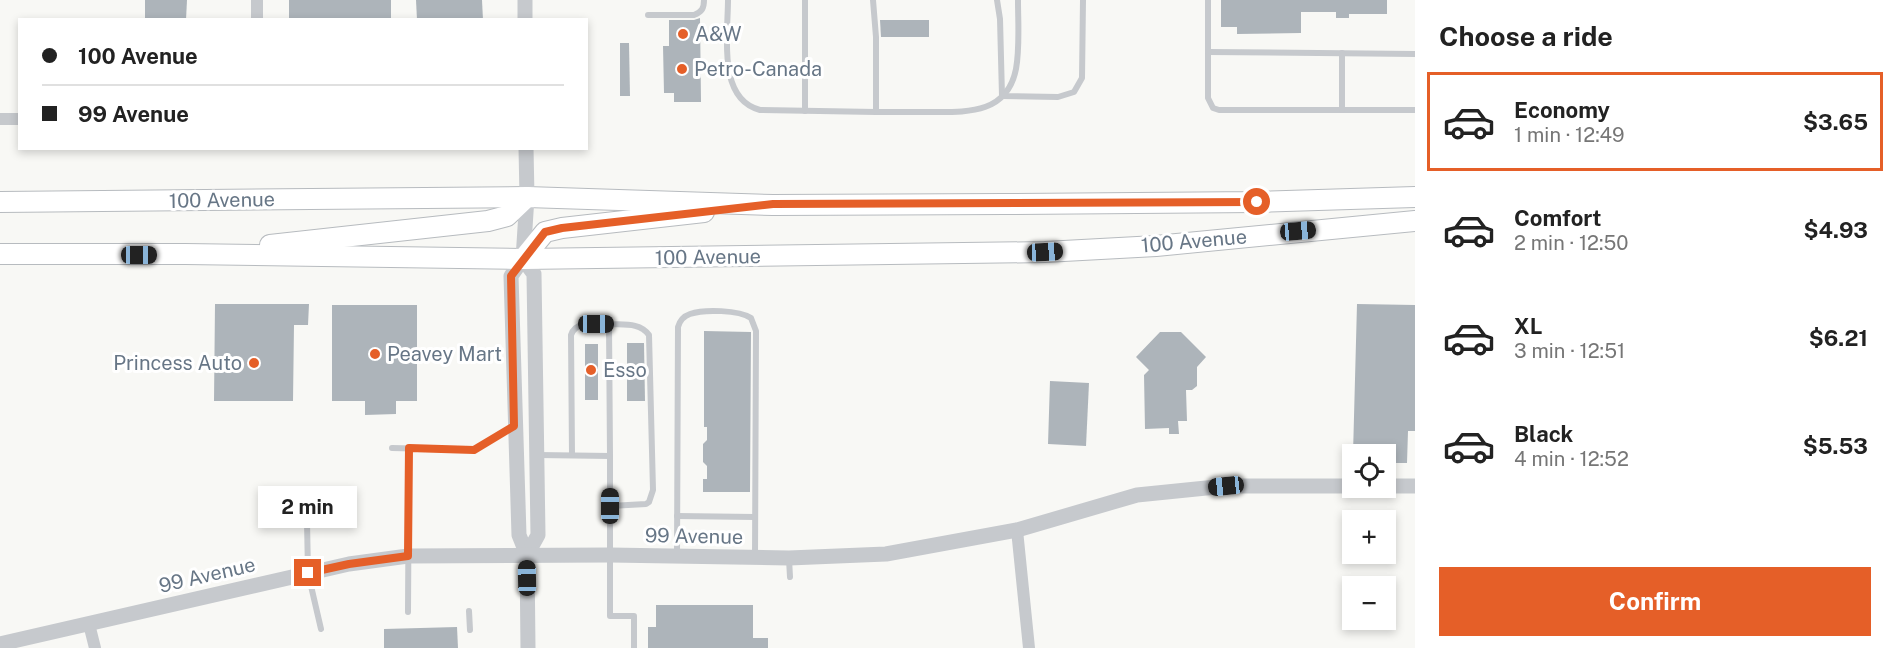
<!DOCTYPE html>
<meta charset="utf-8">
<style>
:root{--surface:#fff;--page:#f2f2f2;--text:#222;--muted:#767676;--line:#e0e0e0;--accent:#e55f28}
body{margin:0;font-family:"Public Sans",sans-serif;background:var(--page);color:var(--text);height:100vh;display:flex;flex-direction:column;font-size:22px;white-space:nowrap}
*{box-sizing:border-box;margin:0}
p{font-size:20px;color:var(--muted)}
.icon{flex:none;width:33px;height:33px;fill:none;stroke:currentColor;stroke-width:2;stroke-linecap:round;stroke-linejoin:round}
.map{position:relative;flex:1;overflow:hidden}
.drawer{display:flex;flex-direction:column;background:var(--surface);width:480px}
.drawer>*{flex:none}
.hud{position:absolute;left:18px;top:18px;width:570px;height:132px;border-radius:0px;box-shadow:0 3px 9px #0003;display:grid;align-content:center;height:132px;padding:0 24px;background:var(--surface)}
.tools{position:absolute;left:1342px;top:444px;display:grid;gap:12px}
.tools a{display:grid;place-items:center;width:54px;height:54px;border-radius:0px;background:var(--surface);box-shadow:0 3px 9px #0003;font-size:30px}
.end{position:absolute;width:27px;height:27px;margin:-14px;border:8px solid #e55f28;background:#fff;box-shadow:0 0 0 3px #fff}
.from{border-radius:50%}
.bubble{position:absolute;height:42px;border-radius:0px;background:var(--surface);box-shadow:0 3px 9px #0003;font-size:20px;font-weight:700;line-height:42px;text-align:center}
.car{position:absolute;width:18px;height:36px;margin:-18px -9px;border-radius:8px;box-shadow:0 0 4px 2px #0007;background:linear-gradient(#222 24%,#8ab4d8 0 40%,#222 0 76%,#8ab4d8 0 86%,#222 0)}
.hud b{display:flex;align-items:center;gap:21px;height:57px;font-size:22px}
.hud b+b{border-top:2px solid var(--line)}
.hud i{width:15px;height:15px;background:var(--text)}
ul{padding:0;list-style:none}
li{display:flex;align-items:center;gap:18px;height:99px;margin:0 12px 9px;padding:0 12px;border:3px solid transparent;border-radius:0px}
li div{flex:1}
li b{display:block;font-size:22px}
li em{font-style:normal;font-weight:700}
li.selected{border-color:var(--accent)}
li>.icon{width:54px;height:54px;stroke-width:1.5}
h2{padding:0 24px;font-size:27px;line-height:72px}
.primary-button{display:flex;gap:12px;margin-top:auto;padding:12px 24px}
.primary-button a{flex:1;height:69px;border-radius:0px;background:var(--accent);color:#fff;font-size:24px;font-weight:700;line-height:69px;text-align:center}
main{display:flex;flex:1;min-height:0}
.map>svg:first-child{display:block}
.building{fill:#adb4ba}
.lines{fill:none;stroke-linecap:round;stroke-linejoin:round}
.primary-casing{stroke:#b7bbbf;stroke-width:22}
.service{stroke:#c6c9cd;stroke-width:6}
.minor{stroke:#c6c9cd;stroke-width:12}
.tertiary{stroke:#c6c9cd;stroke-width:15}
.primary{stroke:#fff;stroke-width:20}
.route{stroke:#e55f28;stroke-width:8}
.poi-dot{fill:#e55f28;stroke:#fff;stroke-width:2}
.labels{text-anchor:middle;stroke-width:6;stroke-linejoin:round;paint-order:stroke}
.poi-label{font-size:20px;fill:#677686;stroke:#fff;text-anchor:start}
.street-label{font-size:20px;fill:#677686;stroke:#fff}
</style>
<main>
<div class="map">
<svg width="1415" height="648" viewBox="0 0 1415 648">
<rect width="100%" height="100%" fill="#f8f8f5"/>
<g class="building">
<path d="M145 0H187L186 20H145Z"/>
<path d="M289 0H391V19L289 20Z"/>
<path d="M416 0H482L483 20H417Z"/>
<path d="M1221 0H1387V14H1349V18H1336V12H1301V33L1237 34V27H1221Z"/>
<path d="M700 18 701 102H674V93H664L663 46H669V20H694Z"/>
<path d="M880 20H929V37H881Z"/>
<path d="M620 43H629L630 96H620Z"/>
<path d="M215 304H309L308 325H294L293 401H214Z"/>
<path d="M1357 304 1415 305V431H1408L1407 463H1386V454H1353Z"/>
<path d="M332 305H417V401H396V414L365 415V401H332Z"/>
<path d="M704 331 751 332 750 492H703V479H707V466L703 462V444L707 440V427H704Z"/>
<path d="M1160 332H1181L1206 357 1197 367V386L1192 390H1186L1187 421H1178L1179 434H1169V428L1145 429 1144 375 1149 370 1136 357Z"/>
<path d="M627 343H644L645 401H627Z"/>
<rect x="585" y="344" width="13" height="56"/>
<path d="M1050 381 1089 383 1086 446 1048 444Z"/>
<path d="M656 605H753V638H768V648H648V627H656Z"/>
<path d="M457 627 458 648H384V629Z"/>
</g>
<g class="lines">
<defs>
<g id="primary">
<path d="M0 202 527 197 773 205 1005 204 1257 202 1415 197"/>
<path d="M270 245 488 221 507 216 527 197"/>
<path d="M0 254H185L523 259 1045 252 1156 246 1415 221"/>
<path d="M523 259 545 232 562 228 704 212"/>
</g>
</defs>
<use href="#primary" class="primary-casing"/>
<g class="service">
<path d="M728 0C728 34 717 99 760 110L876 112"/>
<path d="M805 0V111"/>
<path d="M873 0 876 37V112C895 112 913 112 932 112 967 112 1007 114 1016 69 1020 47 1018 23 1018 0"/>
<path d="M997 0 1000 19 1002 96 1058 97 1074 92 1082 78 1083 0"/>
<path d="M1208 0V98L1213 108 1219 110H1415"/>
<path d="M648 15H694C702 12 704 8 704 0"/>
<path d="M1208 52 1415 54"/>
<path d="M1342 53V110"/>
<path d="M609 324C623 325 640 322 649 335L653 490 649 502 646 504 610 506"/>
<path d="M392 448 474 450 514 426"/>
<path d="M538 455 610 456V616H634V648"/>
<path d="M572 455 571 335C576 320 596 324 609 324L610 456"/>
<path d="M677 516 755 517"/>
<path d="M307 521 308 573 321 629"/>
<path d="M677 556 678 327C680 320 684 316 690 314 704 309 739 310 751 318L756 331 755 557"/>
<path d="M789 559 790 577"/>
<path d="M469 611 470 630"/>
<path d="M408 612 409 448"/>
</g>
<g class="minor">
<path d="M257 0V20"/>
<path d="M0 119H20"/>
<path d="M1017 530 1029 648"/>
<path d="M89 624 95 648"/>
</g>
<g class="tertiary">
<path d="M525 20V0"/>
<path d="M526 148 527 197 523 259 511 276 519 535 527 555 528 648"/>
<path d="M523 259 534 274 538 535 527 555"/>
<path d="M1386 486H1415"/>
<path d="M0 644 349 564 408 556 610 555 789 558 886 554 1017 530 1137 495 1226 486H1353"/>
</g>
<use href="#primary" class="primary"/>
</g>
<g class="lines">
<path class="route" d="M308 573 349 564 408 556 409 448 474 450 514 426 511 276 545 232 562 228 773 204 1257 202"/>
</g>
<g class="poi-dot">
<circle cx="683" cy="34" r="6"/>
<circle cx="682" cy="69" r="6"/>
<circle cx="375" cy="354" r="6"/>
<circle cx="254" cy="363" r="6"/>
<circle cx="591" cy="370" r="6"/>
</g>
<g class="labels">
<g class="poi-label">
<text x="695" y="41">A&amp;W</text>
<text x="694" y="76">Petro-Canada</text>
<text x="387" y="361">Peavey Mart</text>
<text x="242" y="370" text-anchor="end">Princess Auto</text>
<text x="603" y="377">Esso</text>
</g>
<g class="street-label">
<text transform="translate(222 200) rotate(-1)" y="7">100 Avenue</text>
<text transform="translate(1194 241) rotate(-5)" y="7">100 Avenue</text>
<text transform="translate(708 257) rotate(-1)" y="7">100 Avenue</text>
<text transform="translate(694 536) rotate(1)" y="7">99 Avenue</text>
<text transform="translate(207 575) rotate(-13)" y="7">99 Avenue</text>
</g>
</g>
</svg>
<div class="tools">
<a><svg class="icon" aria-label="locate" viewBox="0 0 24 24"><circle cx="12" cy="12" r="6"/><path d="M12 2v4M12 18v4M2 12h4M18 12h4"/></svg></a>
<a>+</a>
<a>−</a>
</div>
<i class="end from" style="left:1257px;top:202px"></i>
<i class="end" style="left:308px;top:573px"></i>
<div class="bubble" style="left:258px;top:486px;width:99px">2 min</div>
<i class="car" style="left:1298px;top:231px;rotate:85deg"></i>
<i class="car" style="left:1045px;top:252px;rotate:87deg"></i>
<i class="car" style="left:139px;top:255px;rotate:90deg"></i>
<i class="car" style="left:596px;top:324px;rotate:90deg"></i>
<i class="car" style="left:1226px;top:486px;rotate:264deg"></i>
<i class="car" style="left:610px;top:506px;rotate:0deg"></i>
<i class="car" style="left:527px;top:578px;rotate:359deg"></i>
<div class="hud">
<b><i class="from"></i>100 Avenue</b>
<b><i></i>99 Avenue</b>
</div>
</div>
<section class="drawer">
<h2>Choose a ride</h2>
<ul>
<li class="selected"><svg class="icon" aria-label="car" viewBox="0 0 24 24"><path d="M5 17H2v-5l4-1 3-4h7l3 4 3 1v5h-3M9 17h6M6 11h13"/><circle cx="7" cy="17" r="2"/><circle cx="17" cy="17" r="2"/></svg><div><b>Economy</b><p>1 min · 12:49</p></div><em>$3.65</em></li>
<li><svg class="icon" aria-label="car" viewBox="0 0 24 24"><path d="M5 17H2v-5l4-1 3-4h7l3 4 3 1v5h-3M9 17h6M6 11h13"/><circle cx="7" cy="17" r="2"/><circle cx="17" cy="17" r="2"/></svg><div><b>Comfort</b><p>2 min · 12:50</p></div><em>$4.93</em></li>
<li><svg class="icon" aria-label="car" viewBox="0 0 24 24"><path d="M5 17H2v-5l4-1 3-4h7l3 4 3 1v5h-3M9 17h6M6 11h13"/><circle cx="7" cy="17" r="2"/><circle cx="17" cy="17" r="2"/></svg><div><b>XL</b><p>3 min · 12:51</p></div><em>$6.21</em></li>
<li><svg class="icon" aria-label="car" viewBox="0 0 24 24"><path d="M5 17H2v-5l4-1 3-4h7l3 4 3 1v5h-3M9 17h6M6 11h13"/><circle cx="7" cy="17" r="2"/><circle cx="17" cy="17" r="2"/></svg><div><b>Black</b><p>4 min · 12:52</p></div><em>$5.53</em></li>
</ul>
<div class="primary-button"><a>Confirm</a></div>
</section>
</main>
